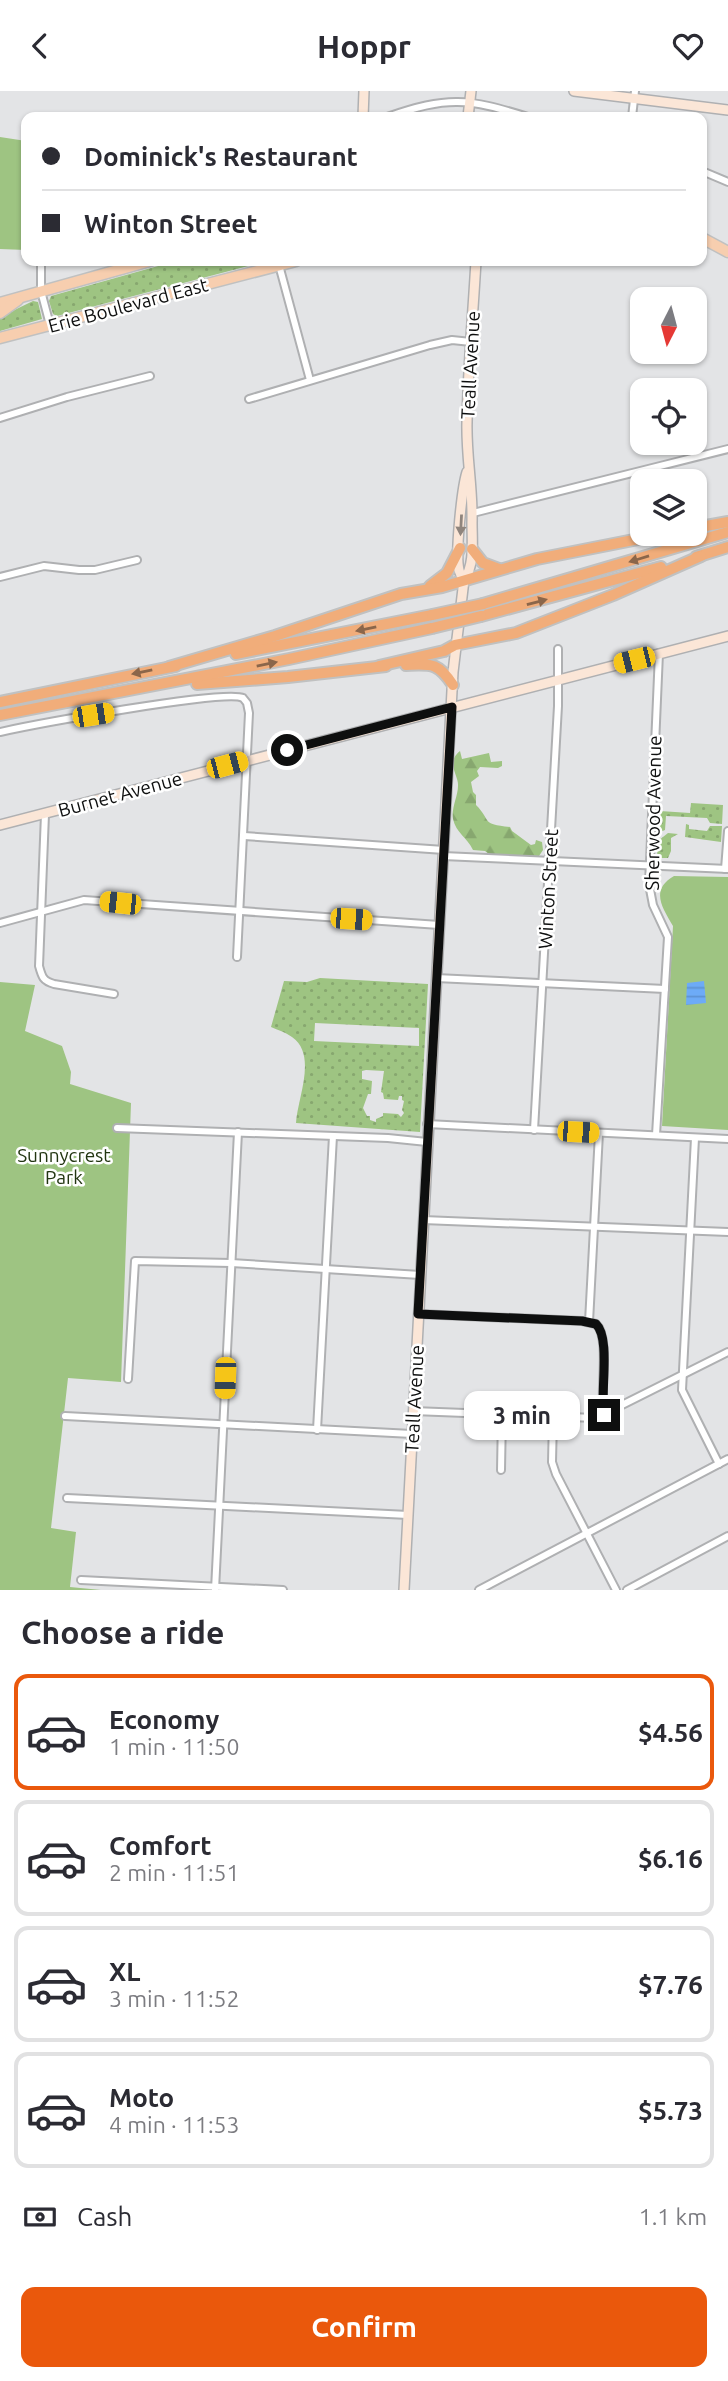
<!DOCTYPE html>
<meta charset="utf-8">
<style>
:root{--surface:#fff;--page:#f2f2f3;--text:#2b2b33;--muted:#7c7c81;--line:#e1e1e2;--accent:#ea580c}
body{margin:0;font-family:Ubuntu,sans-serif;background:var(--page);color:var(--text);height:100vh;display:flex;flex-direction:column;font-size:26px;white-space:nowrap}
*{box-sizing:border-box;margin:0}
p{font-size:23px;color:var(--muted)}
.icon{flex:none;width:38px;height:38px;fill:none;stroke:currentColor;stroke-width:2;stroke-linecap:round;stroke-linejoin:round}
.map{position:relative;height:1499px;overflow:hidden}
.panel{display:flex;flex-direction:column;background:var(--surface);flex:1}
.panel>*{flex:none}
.hud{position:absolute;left:21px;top:21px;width:686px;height:154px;border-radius:14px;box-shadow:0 2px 5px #0004;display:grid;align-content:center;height:154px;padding:0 21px;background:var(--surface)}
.needle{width:46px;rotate:186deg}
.controls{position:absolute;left:630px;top:196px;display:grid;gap:14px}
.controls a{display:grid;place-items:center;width:77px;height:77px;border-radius:14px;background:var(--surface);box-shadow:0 2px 5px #0004;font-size:35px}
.end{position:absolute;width:32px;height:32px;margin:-16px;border:9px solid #0e0f0f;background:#fff;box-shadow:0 0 0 4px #fff}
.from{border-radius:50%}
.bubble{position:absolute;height:49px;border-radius:14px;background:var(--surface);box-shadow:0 2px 5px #0004;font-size:23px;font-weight:600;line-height:49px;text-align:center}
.car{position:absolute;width:21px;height:42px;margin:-21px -10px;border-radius:9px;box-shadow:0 0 5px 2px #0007;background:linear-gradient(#f5c518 24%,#345 0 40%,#f5c518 0 76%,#345 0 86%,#f5c518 0)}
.hud b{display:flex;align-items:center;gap:24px;height:66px;font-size:26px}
.hud b+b{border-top:2px solid var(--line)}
.hud i{width:18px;height:18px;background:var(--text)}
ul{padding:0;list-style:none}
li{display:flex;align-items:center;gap:21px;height:116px;margin:0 14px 10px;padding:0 7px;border:4px solid var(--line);border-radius:14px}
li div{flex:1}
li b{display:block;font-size:26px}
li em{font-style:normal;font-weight:600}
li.on{border-color:var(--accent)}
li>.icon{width:63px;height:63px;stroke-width:1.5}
h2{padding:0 21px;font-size:32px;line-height:84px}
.pay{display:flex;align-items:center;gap:18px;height:77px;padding:0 21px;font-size:26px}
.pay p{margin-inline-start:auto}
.primary-button{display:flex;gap:14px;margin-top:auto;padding:14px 21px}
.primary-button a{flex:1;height:80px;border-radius:14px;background:var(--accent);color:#fff;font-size:28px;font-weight:600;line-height:80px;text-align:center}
header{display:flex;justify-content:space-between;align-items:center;height:91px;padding:0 21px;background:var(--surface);font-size:32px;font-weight:600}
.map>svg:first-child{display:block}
.grass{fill:url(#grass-dots);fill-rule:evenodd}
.forest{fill:url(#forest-firs)}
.green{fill:#9ec482}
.water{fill:url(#water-rules)}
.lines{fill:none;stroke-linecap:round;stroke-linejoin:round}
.street-casing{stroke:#afb0b2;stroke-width:10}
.secondary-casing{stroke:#afb0b2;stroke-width:12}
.primary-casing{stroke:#c0c1c1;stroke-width:13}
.highway-casing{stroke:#c0c1c1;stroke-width:14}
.street{stroke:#fff;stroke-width:6}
.secondary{stroke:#fbe6d7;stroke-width:9}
.primary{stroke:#f7ceaf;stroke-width:10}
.highway{stroke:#f1ad7a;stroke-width:10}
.highway-bridge-casing{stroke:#c0c1c1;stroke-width:14;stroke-linecap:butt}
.highway-bridge{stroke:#f1ad7a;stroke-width:10}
.oneway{fill:#90857d}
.oneway2{fill:#8b664a}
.route{stroke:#0e0f0f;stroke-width:9}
.labels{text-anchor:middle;stroke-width:5;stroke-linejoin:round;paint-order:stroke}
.street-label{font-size:19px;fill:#0e0f0f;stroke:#fff}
.park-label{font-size:19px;fill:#223511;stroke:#fff}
</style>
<header><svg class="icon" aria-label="back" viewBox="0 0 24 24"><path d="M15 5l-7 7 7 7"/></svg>Hoppr<svg class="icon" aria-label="heart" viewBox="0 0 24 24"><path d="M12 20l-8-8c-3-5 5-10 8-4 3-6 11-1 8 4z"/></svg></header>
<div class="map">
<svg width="728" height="1499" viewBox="0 0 728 1499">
<defs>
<pattern id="grass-dots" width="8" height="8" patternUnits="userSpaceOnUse" patternTransform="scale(1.75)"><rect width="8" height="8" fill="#9ec482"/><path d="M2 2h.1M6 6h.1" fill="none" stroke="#87a76f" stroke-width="1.8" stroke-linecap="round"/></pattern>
<pattern id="forest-firs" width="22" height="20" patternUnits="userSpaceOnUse" patternTransform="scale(1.75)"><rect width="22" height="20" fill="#9ec482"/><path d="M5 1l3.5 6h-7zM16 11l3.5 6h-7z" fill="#87a76f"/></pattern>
<pattern id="water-rules" width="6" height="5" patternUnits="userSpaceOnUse" patternTransform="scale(1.75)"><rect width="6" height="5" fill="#6dabf7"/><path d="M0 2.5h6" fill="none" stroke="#5d92d3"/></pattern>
</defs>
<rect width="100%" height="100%" fill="#e3e4e6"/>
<g class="grass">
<path d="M176 170H267L57 225 53 223 49 210 51 205Z"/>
<path d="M33 210 38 211 42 228 0 240V226Z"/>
<path d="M691 712 723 714 722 733 710 732 707 727 666 725 665 739 658 742 660 720 690 722Z"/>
<path d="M686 733 689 734V738L707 740 710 735H722L721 751 685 746Z"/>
<path d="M668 742 678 743 671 747V760L668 767H657L658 750Z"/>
<path d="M320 887 428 893 420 1041 296 1032C297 1008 318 964 292 946 285 941 278 939 271 936L284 890 307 891ZM315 932 419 937V955L314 950ZM366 979 384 980 381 1001 383 1002 384 1008 398 1009 399 1005H402V1009L404 1010 402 1019 404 1022 401 1026 398 1023 383 1022V1025L376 1028V1031L370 1029V1025H367L363 1017 368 1003H371L372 990 362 988V980Z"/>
</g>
<path class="forest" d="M460 660 462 668 489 662 491 671 502 670V675L498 677 480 676 477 680 479 685 471 691 473 701 476 704V714C492 730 480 733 510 736L512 740 531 754 535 753 536 749 542 751 543 759 539 765 489 763 485 760 473 759C467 746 456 742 453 728 451 717 458 705 458 695 459 684 445 672 460 660Z"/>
<g class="green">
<path d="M0 46 26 50V159L0 158Z"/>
<path d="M674 785 728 786V1039L662 1035 673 835C662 816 650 799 674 785Z"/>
<path d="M0 891 35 894 25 940 62 955 71 981 70 993 131 1012 121 1291 68 1287 51 1437 76 1441 70 1496 101 1499H0Z"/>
</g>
<path class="water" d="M704 890 706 912 686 914 687 892Z"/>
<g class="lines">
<defs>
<g id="street">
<path d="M387 26C448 5 467 7 528 26"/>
<path d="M632 26 635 0"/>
<path d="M702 80 728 91"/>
<path d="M41 170V200L50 234"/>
<path d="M279 174 310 289"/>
<path d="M249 308 430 254 452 249 471 251"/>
<path d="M0 327 67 306 150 285"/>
<path d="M473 422 728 358"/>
<path d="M0 486 44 475 79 479H95L137 469"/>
<path d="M0 641C31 634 226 598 243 607L247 612 249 622 237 866"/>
<path d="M45 723 39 875C42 886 43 890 54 893L114 903"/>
<path d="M244 745 444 759"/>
<path d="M443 765 728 778"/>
<path d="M725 778 728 740"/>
<path d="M0 832 84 809 439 834"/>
<path d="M436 887 665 898"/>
<path d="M427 1033 728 1048"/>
<path d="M117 1037 388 1047 427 1051"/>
<path d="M534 1039 558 615V558"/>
<path d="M656 1044 668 846 653 814 649 793 659 562"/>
<path d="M695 1047 682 1299 719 1373"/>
<path d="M423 1129 728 1141"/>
<path d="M418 1223 582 1230 596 1233C611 1247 599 1302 604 1324"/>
<path d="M589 1231 599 1042"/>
<path d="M128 1288 135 1170 231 1172 420 1184"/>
<path d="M413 1320 596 1327 728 1261"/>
<path d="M65 1325 412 1343"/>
<path d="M553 1327 552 1371 556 1383 616 1499"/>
<path d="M317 1339 333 1045"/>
<path d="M501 1379 502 1324"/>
<path d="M67 1407 408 1424"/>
<path d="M81 1489 283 1499"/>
<path d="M215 1499 238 1041"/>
<path d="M479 1499 728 1368"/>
<path d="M627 1499 728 1445"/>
</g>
<g id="secondary">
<path d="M574 0 728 19"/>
<path d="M363 26 364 0"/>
<path d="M468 26 471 0"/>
<path d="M464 489C462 486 460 483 459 479 455 463 462 397 467 381"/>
<path d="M0 734 728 545"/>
<path d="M404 1499 453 581 464 489C475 474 472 450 472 432 473 397 466 365 467 331 468 277 473 223 476 170"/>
</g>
<g id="primary">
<path d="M702 147 728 161"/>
<path d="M0 212 150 170"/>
<path d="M0 222 18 209"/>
<path d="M0 247 296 170"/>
</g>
<g id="highway">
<path d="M695 437 728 431"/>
<path d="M472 458 483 472 499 478"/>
<path d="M696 466 728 456"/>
<path d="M430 495 447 482 460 457"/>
<path d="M483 513 728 441"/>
<path d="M481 525 661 476"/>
<path d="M236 563 432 524"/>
<path d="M406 574C431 573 438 571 453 594"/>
<path d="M379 575 444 560 455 554 516 542 613 504 701 465"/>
<path d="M169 576 275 545 401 503 442 496 537 468 664 443"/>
<path d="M197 593 288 586 386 575"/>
<path d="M0 611 176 575"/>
<path d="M0 624 289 568 432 537"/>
</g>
</defs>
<use href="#street" class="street-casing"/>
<use href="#secondary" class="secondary-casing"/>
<use href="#primary" class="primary-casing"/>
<use href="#highway" class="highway-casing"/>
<use href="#street" class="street"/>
<use href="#secondary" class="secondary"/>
<use href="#primary" class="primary"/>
<use href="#highway" class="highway"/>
<defs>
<g id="highway-bridge">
<path d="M432 524 483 513"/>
<path d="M432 537 481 525"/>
</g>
</defs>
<use href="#highway-bridge" class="highway-bridge-casing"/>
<use href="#highway-bridge" class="highway-bridge"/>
</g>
<defs><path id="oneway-solid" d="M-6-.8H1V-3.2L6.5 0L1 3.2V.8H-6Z" transform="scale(1.75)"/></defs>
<use class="oneway" href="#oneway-solid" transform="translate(461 434) rotate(93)"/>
<g class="oneway2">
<use href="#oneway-solid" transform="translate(639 468) rotate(163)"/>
<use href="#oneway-solid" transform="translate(537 511) rotate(-15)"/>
<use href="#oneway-solid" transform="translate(366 538) rotate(168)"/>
<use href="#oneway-solid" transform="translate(267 573) rotate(-11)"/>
<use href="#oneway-solid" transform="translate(142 581) rotate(168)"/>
</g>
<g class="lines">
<path class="route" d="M287 659 452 616 418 1223 582 1230 596 1233C611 1247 600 1302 604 1324"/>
</g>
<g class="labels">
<g class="street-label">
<text transform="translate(128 214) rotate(-15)" y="7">Erie Boulevard East</text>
<text transform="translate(470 274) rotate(-87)" y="7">Teall Avenue</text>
<text transform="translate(120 703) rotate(-15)" y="7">Burnet Avenue</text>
<text transform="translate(653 722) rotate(-89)" y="7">Sherwood Avenue</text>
<text transform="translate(548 798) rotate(-87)" y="7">Winton Street</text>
<text transform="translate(414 1308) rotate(-87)" y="7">Teall Avenue</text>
</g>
<g class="park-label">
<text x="64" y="1071">Sunnycrest<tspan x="64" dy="22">Park</tspan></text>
</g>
</g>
</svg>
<div class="controls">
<a><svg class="needle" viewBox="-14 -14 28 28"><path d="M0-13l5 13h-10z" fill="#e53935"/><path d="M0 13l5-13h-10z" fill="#7c7c81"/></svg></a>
<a><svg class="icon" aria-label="locate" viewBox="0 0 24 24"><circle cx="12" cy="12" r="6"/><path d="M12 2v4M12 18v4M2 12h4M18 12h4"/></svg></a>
<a><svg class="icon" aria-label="layers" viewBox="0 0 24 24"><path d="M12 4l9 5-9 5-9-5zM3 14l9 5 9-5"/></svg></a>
</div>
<i class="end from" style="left:287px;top:659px"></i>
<i class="end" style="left:604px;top:1324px"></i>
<div class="bubble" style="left:464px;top:1300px;width:116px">3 min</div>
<i class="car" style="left:634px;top:569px;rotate:256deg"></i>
<i class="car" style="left:93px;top:624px;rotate:81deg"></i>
<i class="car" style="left:227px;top:674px;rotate:75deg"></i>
<i class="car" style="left:120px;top:812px;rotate:276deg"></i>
<i class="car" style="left:351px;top:828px;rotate:94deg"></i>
<i class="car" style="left:578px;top:1041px;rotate:93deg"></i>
<i class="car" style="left:225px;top:1287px;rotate:182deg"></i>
<div class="hud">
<b><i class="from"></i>Dominick's Restaurant</b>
<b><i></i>Winton Street</b>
</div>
</div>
<section class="panel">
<h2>Choose a ride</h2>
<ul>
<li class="on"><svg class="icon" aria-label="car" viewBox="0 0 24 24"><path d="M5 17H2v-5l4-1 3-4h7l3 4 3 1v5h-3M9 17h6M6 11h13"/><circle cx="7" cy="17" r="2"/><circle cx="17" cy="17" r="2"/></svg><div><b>Economy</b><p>1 min · 11:50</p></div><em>$4.56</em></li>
<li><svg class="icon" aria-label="car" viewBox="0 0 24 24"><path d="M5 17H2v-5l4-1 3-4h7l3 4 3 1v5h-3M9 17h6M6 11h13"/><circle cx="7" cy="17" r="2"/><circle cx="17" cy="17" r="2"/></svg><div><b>Comfort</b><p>2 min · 11:51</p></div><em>$6.16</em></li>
<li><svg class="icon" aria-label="car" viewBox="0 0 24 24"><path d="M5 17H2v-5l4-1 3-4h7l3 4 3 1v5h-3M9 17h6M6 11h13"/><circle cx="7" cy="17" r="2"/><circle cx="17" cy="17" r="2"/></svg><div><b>XL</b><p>3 min · 11:52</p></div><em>$7.76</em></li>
<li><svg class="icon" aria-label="car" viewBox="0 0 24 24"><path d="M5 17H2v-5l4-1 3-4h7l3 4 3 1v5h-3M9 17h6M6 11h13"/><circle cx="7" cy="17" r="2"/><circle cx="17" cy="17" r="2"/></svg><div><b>Moto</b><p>4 min · 11:53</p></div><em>$5.73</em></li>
</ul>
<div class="pay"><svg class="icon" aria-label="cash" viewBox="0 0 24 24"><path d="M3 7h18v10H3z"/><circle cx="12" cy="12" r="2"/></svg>Cash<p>1.1 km</p></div>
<div class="primary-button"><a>Confirm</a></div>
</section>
